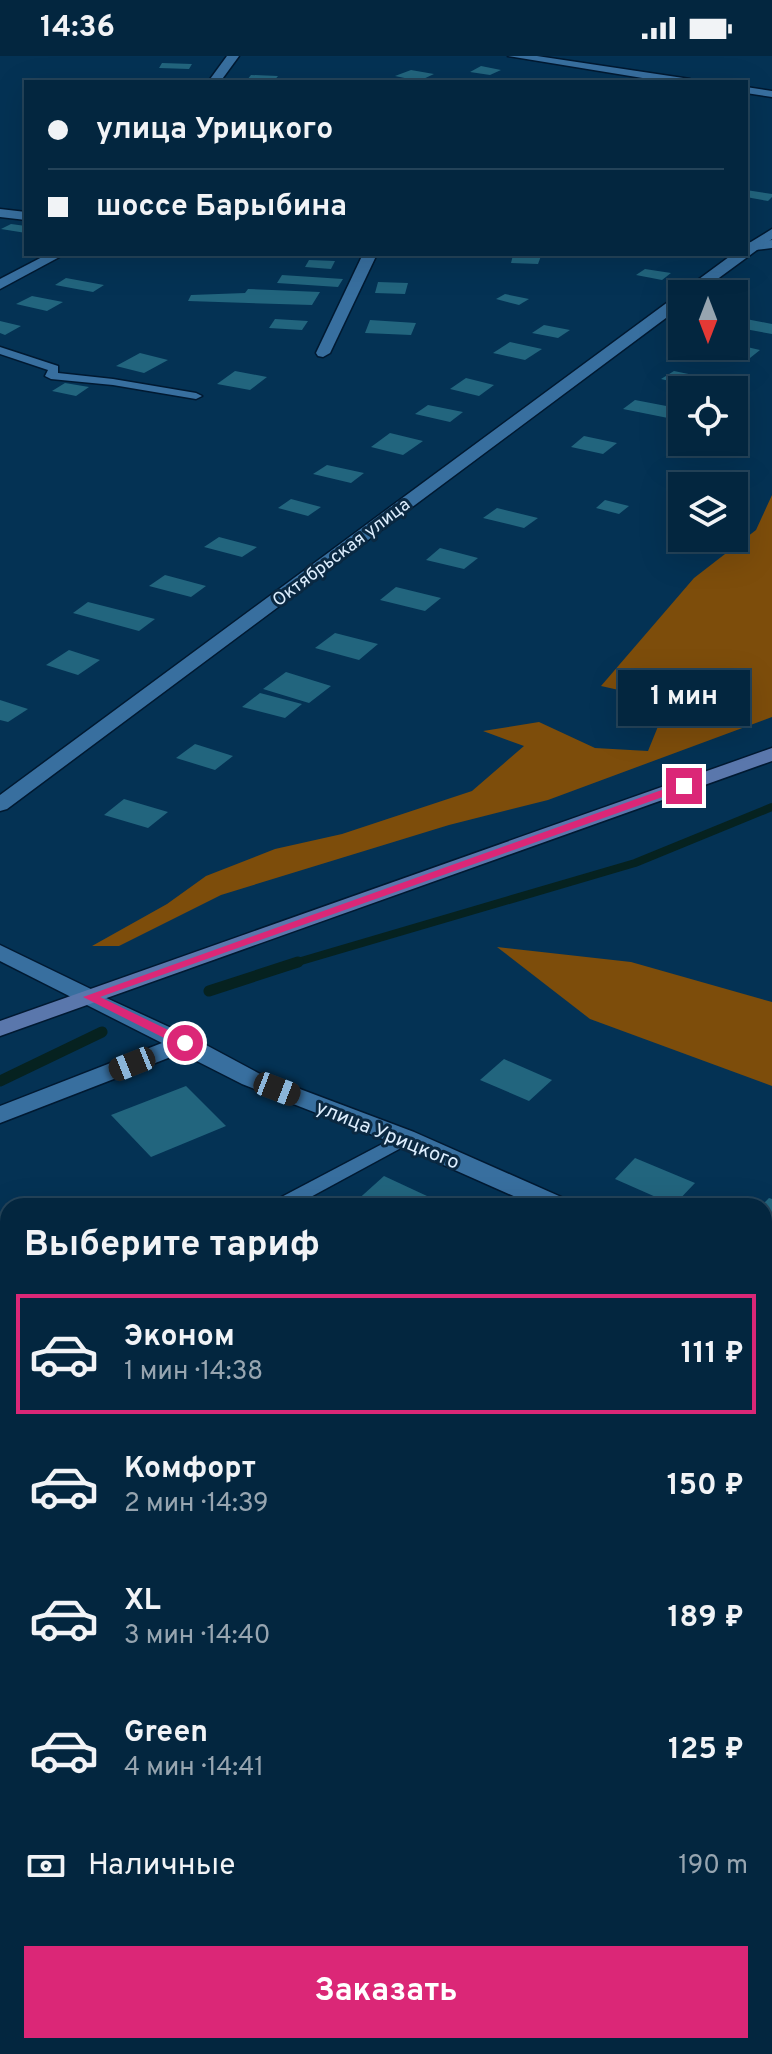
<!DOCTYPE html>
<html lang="ru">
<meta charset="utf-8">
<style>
:root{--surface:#03263f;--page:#11324a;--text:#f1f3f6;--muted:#97a5b0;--line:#244359;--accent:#db2777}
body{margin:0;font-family:Overpass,sans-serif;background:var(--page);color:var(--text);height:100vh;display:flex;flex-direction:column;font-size:30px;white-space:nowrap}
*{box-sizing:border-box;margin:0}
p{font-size:26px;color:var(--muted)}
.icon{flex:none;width:44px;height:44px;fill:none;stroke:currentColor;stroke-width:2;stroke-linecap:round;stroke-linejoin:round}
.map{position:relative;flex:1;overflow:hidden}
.details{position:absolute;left:0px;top:1142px;width:772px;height:856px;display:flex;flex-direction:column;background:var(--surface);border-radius:24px 24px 0 0;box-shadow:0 8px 32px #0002,0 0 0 2px var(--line)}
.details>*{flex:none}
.hud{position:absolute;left:24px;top:24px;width:724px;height:176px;border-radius:0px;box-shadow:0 8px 32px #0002,0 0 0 2px var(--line);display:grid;align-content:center;height:176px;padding:0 24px;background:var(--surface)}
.needle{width:52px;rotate:180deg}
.tools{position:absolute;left:668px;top:224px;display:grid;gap:16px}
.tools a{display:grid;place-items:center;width:80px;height:80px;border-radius:0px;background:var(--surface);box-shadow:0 8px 32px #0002,0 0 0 2px var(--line);font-size:40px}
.end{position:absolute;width:36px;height:36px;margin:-18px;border:10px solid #db2777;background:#fff;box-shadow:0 0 0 4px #fff}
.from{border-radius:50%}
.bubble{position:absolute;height:56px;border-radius:0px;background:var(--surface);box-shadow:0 8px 32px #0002,0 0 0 2px var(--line);font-size:26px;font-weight:700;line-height:56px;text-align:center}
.car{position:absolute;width:24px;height:48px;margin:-24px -12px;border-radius:10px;box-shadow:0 0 6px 2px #0007;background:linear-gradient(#222 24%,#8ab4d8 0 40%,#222 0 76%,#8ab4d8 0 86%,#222 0)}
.hud b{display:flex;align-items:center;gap:28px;height:76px;font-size:30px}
.hud b+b{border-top:2px solid var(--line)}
.hud i{width:20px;height:20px;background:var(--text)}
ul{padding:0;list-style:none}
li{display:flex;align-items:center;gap:24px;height:120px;margin:0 16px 12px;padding:0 8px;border:4px solid transparent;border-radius:0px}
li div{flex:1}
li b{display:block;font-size:30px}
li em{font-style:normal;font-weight:700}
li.selected{border-color:var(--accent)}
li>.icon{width:72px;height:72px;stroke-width:1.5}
h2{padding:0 24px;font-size:36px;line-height:96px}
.pay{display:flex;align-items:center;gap:20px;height:88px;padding:0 24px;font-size:30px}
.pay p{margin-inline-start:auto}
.primary-button{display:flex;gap:16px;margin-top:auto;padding:16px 24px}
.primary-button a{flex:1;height:92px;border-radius:0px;background:var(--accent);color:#fff;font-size:32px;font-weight:700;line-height:92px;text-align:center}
.status{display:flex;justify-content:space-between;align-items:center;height:56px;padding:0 40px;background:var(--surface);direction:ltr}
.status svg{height:22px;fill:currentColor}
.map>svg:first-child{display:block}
.green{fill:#7d4d0b}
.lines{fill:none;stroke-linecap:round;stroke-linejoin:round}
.stream-far1{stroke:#062220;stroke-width:8}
.stream{stroke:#062220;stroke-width:11}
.building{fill:#22657e}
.service-casing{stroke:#001931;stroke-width:3}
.minor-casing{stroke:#001931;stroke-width:3}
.tertiary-casing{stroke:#001931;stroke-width:3}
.secondary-casing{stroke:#001931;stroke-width:3}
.service{fill:#386f9f;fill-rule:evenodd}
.minor{fill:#386f9f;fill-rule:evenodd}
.tertiary{fill:#386f9f;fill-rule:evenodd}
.secondary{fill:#5a77ac;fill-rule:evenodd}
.rail-casing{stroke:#6e8ea7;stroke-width:11}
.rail{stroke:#0a2841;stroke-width:8;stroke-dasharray:25;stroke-linecap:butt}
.route{fill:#db2777}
.labels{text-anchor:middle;stroke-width:6;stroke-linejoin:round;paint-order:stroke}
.far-street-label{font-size:18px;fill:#dcedfd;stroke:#0a2841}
.street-label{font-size:20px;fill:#dcedfd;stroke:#0a2841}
</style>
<div class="status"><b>14:36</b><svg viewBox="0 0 49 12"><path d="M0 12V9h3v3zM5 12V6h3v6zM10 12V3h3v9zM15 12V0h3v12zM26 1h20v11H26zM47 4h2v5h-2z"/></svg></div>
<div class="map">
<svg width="772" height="1998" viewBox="0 0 772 1998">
<rect width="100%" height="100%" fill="#043254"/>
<g class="green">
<path d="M772 439V661L548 744 449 769 221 839 119 890H92L167 848 206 820 275 793 342 778 472 735 524 690 483 675 539 666 595 692 648 695 659 668 641 639 601 630 694 522 756 474Z"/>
<path d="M497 891 631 906 772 946V1030L590 963Z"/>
<path d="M772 1793V1998H295L312 1990H764V1796Z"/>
</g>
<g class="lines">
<path class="stream-far1" d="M291 908 635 807 772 751"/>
<g class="stream">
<path d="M209 935 298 906"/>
<path d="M0 1025 102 976"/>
</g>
</g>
<g class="building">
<path d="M162 7 192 8 189 13 159 12Z"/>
<path d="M481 10 501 14 490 19 470 16Z"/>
<path d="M411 14 434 18 419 25 395 20Z"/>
<path d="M251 19 278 20 274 25 247 24Z"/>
<path d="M746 134 772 138V141L768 145 746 141Z"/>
<path d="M11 168 26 170V177L1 173Z"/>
<path d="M513 199 541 200 538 208 511 207Z"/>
<path d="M309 204 335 205 331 213 305 211Z"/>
<path d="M645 213 671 217 662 224 636 219Z"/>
<path d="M282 219 343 223 338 231 277 227Z"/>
<path d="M66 222 104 229 93 236 55 229Z"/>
<path d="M378 226 408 227 405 238 375 237Z"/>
<path d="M248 233 320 236 312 249 188 245 191 239 245 237Z"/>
<path d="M505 238 529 243 519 249 496 243Z"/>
<path d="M32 240 63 246 47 255 16 248Z"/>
<path d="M736 261 772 268V278L734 271Z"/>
<path d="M275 263 308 265 302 274 269 272Z"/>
<path d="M370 264 416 267 411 279 365 277Z"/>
<path d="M0 265 21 270 5 279 0 277Z"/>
<path d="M544 269 570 274 558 282 532 277Z"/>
<path d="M510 286 542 293 525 304 493 297Z"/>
<path d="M734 288 760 294 745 306 697 296 704 290Z"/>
<path d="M140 297 168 304 144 317 116 310Z"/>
<path d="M235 315 267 321 250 334 217 328Z"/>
<path d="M674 315 708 322 695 331 661 323Z"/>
<path d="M466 322 494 329 479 340 450 333Z"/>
<path d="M65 327 89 331 76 340 52 335Z"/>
<path d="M635 344 682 353V355L673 363 623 353Z"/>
<path d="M428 349 463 356 450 366 415 358Z"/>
<path d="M390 377 423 385 403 399 371 391Z"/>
<path d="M584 380 617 387 603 398 571 391Z"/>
<path d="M327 409 364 417 351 427 313 418Z"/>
<path d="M291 443 321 451 308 460 278 452Z"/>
<path d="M605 444 629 450 619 458 596 452Z"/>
<path d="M497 452 538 462 524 472 483 462Z"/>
<path d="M219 481 257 491 242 501 204 491Z"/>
<path d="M440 492 478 502 464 513 426 504Z"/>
<path d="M165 519 206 530 191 541 149 530Z"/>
<path d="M396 531 441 542 425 555 380 544Z"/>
<path d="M88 546 155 563 139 575 73 557Z"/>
<path d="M335 577 378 588 359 604 315 592Z"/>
<path d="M69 594 100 604 78 619 46 609Z"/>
<path d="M286 616 331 630 309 647 263 633Z"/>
<path d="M260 637 302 648 285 662 242 651Z"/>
<path d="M0 644 28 653 8 666 0 664Z"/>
<path d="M195 688 233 700 215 714 176 702Z"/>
<path d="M124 743 168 756 148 772 104 759Z"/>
<path d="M504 1003 552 1024 529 1045 480 1024Z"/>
<path d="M186 1030 226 1070 151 1101 111 1059Z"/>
<path d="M635 1102 695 1127 674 1149 615 1123Z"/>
<path d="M384 1120 427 1140 416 1150H360L354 1147Z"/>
<path d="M769 1142 772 1143V1189L764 1185V1150H761Z"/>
<path d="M764 1295 772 1299V1349L764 1359Z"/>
<path d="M8 1457V1507L0 1497V1461Z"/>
</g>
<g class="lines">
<defs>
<g id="service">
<path d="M0 291 58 310V317L113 323 196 337 202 340 196 343 113 329 51 323 45 320 48 314 0 298Z"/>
<path d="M405 1076 414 1082 412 1086 294 1150H269L272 1146Z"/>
</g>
<g id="minor">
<path d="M227 0H239L220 26H208Z"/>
<path d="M508 0H537L690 23 696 26H667Z"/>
<path d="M746 31 772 35V41L746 37Z"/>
<path d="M0 153 26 156V164L0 161Z"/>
<path d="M772 184V192L746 195V187Z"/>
<path d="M48 198H65L0 233V223Z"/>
<path d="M363 198H377L330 297 323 301 318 300 316 297Z"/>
<path d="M89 934 193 982 260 1018 414 1076 568 1144 572 1150H536L396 1088 242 1028 181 997 0 1067V1050L162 987 81 946 77 941 81 936Z"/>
<path d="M764 1232 772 1234V1253L764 1251Z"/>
</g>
<g id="tertiary">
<path d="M772 173V183L697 238H682V250L7 753 0 755V739L733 198H746V189Z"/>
<path d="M0 889 97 936 101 941 97 946H81L0 905Z"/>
</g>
<path id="secondary" d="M772 692V705L0 980V965Z"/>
</defs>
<use href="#service" class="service-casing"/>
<use href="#minor" class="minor-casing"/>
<use href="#tertiary" class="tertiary-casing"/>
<use href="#secondary" class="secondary-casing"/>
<use href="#service" class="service"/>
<use href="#minor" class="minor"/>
<use href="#tertiary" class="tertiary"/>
<use href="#secondary" class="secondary"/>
<defs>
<g id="rail">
<path d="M764 1727 772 1724"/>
<path d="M82 1998 98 1990"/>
</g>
</defs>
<use href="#rail" class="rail-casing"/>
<use href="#rail" class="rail"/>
</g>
<path class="route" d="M684 726 689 730 688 732 100 941 189 984V990H180L83 941Z"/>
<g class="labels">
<g class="far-street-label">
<text transform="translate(341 496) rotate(-37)" y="6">Октябрьская улица</text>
</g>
<g class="street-label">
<text transform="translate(388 1078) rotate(22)" y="7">улица Урицкого</text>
</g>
</g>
</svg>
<div class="tools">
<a><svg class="needle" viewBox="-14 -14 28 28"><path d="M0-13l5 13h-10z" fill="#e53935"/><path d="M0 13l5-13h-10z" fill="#97a5b0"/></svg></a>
<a><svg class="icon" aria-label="locate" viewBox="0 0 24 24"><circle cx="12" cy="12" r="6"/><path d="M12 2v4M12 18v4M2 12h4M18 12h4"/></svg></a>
<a><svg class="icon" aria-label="layers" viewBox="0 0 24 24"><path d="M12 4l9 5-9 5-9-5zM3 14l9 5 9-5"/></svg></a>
</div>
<i class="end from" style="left:185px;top:987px"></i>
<i class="end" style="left:684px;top:730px"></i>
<div class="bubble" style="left:618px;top:614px;width:132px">1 мин</div>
<i class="car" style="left:132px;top:1008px;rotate:248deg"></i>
<i class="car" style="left:277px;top:1033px;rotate:111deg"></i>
<div class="hud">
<b><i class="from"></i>улица Урицкого</b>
<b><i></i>шоссе Барыбина</b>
</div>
<section class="details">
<h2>Выберите тариф</h2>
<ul>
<li class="selected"><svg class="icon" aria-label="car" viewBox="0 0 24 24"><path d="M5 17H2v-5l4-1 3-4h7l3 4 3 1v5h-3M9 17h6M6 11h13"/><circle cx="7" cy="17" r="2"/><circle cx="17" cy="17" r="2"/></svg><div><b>Эконом</b><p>1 мин · 14:38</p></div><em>111 ₽</em></li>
<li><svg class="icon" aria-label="car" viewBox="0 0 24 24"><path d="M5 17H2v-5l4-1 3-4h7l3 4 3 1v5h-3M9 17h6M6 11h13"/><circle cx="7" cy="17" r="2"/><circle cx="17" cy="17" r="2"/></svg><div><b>Комфорт</b><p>2 мин · 14:39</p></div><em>150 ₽</em></li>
<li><svg class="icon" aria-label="car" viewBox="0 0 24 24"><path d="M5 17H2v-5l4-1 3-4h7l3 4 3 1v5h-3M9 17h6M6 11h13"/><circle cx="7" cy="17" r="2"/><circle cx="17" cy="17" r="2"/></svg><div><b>XL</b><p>3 мин · 14:40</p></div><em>189 ₽</em></li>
<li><svg class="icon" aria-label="car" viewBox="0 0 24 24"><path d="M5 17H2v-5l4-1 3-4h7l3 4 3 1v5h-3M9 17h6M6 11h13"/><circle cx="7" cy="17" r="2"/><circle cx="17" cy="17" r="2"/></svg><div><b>Green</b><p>4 мин · 14:41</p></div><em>125 ₽</em></li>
</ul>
<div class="pay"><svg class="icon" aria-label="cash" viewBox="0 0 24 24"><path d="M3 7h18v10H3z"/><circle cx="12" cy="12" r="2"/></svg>Наличные<p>190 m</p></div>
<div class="primary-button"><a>Заказать</a></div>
</section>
</div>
